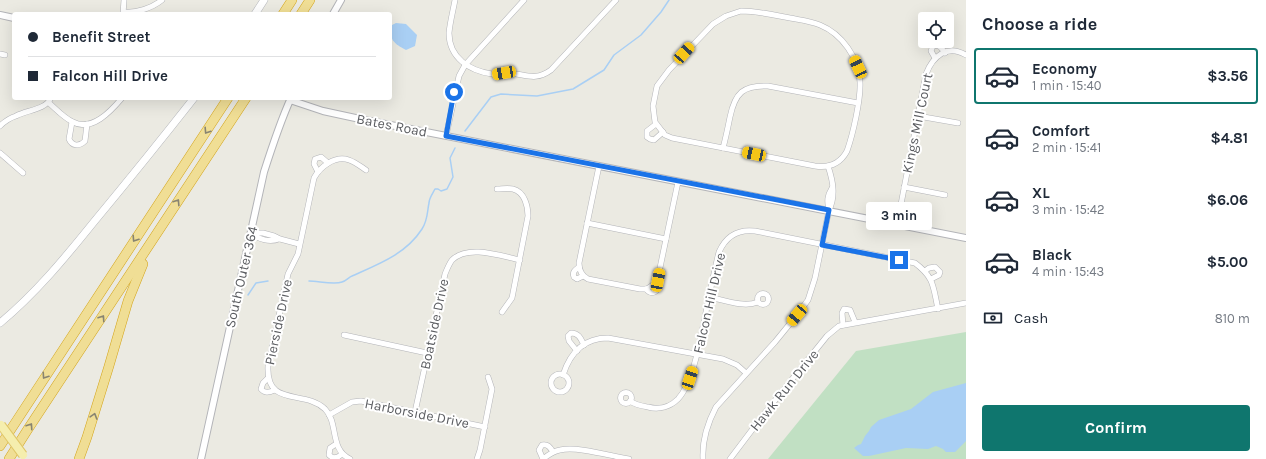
<!DOCTYPE html>
<meta charset="utf-8">
<style>
:root{--surface:#fff;--page:#f6f6f7;--text:#1f2937;--muted:#747a83;--line:#e0e1e3;--accent:#0f766e}
body{margin:0;font-family:Karla,sans-serif;background:var(--page);color:var(--text);height:100vh;display:flex;flex-direction:column;font-size:15px;white-space:nowrap}
*{box-sizing:border-box;margin:0}
p{font-size:13px;color:var(--muted)}
.icon{flex:none;width:22px;height:22px;fill:none;stroke:currentColor;stroke-width:2;stroke-linecap:round;stroke-linejoin:round}
.map{position:relative;flex:1;overflow:hidden}
.sheet{display:flex;flex-direction:column;background:var(--surface);width:300px}
.sheet>*{flex:none}
.banner{position:absolute;left:12px;top:12px;width:380px;height:88px;border-radius:4px;box-shadow:0 4px 16px #0002;display:grid;align-content:center;height:88px;padding:0 16px;background:var(--surface)}
.buttons{position:absolute;left:918px;top:12px;display:grid;gap:8px}
.buttons a{display:grid;place-items:center;width:36px;height:36px;border-radius:4px;background:var(--surface);box-shadow:0 4px 16px #0002;font-size:20px}
.end{position:absolute;width:18px;height:18px;margin:-9px;border:5px solid #1a73e8;background:#fff;box-shadow:0 0 0 2px #fff}
.from{border-radius:50%}
.bubble{position:absolute;height:28px;border-radius:4px;background:var(--surface);box-shadow:0 4px 16px #0002;font-size:13px;font-weight:700;line-height:28px;text-align:center}
.car{position:absolute;width:12px;height:24px;margin:-12px -6px;border-radius:5px;box-shadow:0 0 3px 1px #0007;background:linear-gradient(#f5c518 24%,#345 0 40%,#f5c518 0 76%,#345 0 86%,#f5c518 0)}
.banner b{display:flex;align-items:center;gap:14px;height:38px;font-size:15px}
.banner b+b{border-top:1px solid var(--line)}
.banner i{width:10px;height:10px;background:var(--text)}
ul{padding:0;list-style:none}
li{display:flex;align-items:center;gap:12px;height:56px;margin:0 8px 6px;padding:0 8px;border:2px solid transparent;border-radius:4px}
li div{flex:1}
li b{display:block;font-size:15px}
li em{font-style:normal;font-weight:700}
li.active{border-color:var(--accent)}
li>.icon{width:36px;height:36px;stroke-width:1.5}
h2{padding:0 16px;font-size:18px;line-height:48px}
.pay{display:flex;align-items:center;gap:10px;height:44px;padding:0 16px;font-size:15px}
.pay p{margin-inline-start:auto}
.cta{display:flex;gap:8px;margin-top:auto;padding:8px 16px}
.cta a{flex:1;height:46px;border-radius:4px;background:var(--accent);color:#fff;font-size:16px;font-weight:700;line-height:46px;text-align:center}
main{display:flex;flex:1;min-height:0}
.map>svg:first-child{display:block}
.green{fill:#c1e0c3}
.water{fill:#a9cff4}
.lines{fill:none;stroke-linecap:round;stroke-linejoin:round}
.stream{stroke:#a9cff4;stroke-width:1.5}
.minor-casing{stroke:#b3b4b8;stroke-width:6}
.tertiary-casing{stroke:#b3b4b8;stroke-width:8}
.secondary-casing{stroke:#b4b6bb;stroke-width:8}
.motorway-casing{stroke:#d4a51a;stroke-width:10}
.minor{stroke:#fff;stroke-width:5}
.tertiary{stroke:#fff;stroke-width:6}
.secondary{stroke:#fff;stroke-width:7}
.motorway{stroke:#f0de95;stroke-width:9}
.primary-bridge-casing{stroke:#e0c667;stroke-width:10;stroke-linecap:butt}
.primary-bridge{stroke:#f5eeae;stroke-width:8}
.oneway{stroke:#888471}
.route{stroke:#1a73e8;stroke-width:5}
.labels{text-anchor:middle;stroke-width:4;stroke-linejoin:round;paint-order:stroke}
.street-label{font-size:14px;fill:#5b5d61;stroke:#fff}
</style>
<main>
<div class="map">
<svg width="966" height="459" viewBox="0 0 966 459">
<rect width="100%" height="100%" fill="#ebeae2"/>
<path class="green" d="M966 332V459H768L856 351Z"/>
<g class="water">
<path d="M396 23 406 24 417 35 415 46 406 50C393 43 390 40 390 26Z"/>
<path d="M966 383V441L955 452H946L943 449 936 446 928 449 906 448 869 456H863L854 448 858 445 861 444 865 436 869 431 871 427 879 420 911 409 933 392Z"/>
</g>
<g class="lines">
<g class="stream">
<path d="M465 131 491 97 501 94 537 96 573 89 604 70 614 55 641 35 661 12 669 0"/>
<path d="M309 281C318 281 334 285 342 282 346 281 349 277 352 276 379 264 406 254 422 229 428 220 427 212 429 203 429 198 433 193 435 189H438L441 191 447 189 453 177 450 158 455 148"/>
<path d="M248 295 256 283 268 281"/>
</g>
<defs>
<g id="minor">
<path d="M455 0C453 11 450 22 449 33 449 58 470 71 492 74 498 75 504 73 510 73 527 75 536 81 551 70L616 0"/>
<path d="M741 11C758 11 774 15 790 18 800 20 810 21 820 25 842 34 859 58 860 82 861 99 853 134 847 151 840 164 828 168 815 166L672 138 665 135 655 122 653 106 657 86 669 70 713 24 726 16Z"/>
<path d="M124 12C137 13 152 8 162 0"/>
<path d="M123 14 124 0"/>
<path d="M0 54 5 55"/>
<path d="M935 58 931 51 933 46C939 44 942 48 945 53"/>
<path d="M49 103C56 109 64 118 73 122 92 132 111 111 122 98"/>
<path d="M918 116 958 123"/>
<path d="M72 122 69 139C72 146 79 147 85 141L87 124"/>
<path d="M656 124 647 131V137L650 139 654 140 663 132"/>
<path d="M0 126C4 122 10 118 16 116 27 110 45 110 51 98"/>
<path d="M446 136 459 76 465 65 524 0"/>
<path d="M723 148C726 137 728 127 730 117 735 93 743 85 768 86L858 103"/>
<path d="M0 153 23 173"/>
<path d="M599 166 579 263C579 270 582 276 588 279L640 289H647L657 282 678 182"/>
<path d="M318 172 314 164 315 159 321 157 328 163"/>
<path d="M904 187 945 195"/>
<path d="M497 189C502 189 508 188 513 189 525 192 528 207 528 216L512 298 502 312"/>
<path d="M829 210C827 201 827 196 832 188"/>
<path d="M587 223 666 239"/>
<path d="M897 225 926 74C933 56 947 44 966 55"/>
<path d="M251 233H263L274 236 280 239 299 244"/>
<path d="M251 234C260 239 269 243 279 239"/>
<path d="M579 267C575 270 572 272 574 277L577 279 583 276"/>
<path d="M925 271 929 268 935 267 940 272 939 275 931 279"/>
<path d="M646 289C650 294 654 294 658 289L657 282"/>
<circle cx="763" cy="299" r="5.5"/>
<path d="M709 297C724 300 744 308 758 302"/>
<path d="M843 325 842 313 844 309 850 310 855 322"/>
<path d="M344 335 427 353"/>
<path d="M577 351 569 341 568 336 571 333C579 333 581 339 584 345"/>
<circle cx="560" cy="383" r="9"/>
<path d="M563 375C570 353 584 338 608 338L723 359 737 365 746 373"/>
<path d="M268 378 263 383 261 389C265 394 270 392 275 390"/>
<circle cx="626" cy="398" r="5.5"/>
<path d="M630 401C635 405 642 406 648 407 659 410 670 407 678 399 694 382 701 335 706 312 710 292 714 272 719 252 726 236 738 229 755 231L915 263C935 278 933 287 938 309"/>
<path d="M415 412 445 274C447 269 449 264 452 260 468 244 501 256 520 260"/>
<path d="M329 415 352 402 361 401 485 427"/>
<path d="M336 444 330 448 329 455 333 458 338 457 342 454"/>
<path d="M350 459C329 449 339 423 325 409 304 389 266 408 268 366L288 274 298 254 314 178C320 167 335 155 349 160 355 162 360 166 366 170"/>
<path d="M477 459 480 450 492 389 488 377"/>
<path d="M543 459C548 455 553 451 560 450 578 446 610 456 629 459"/>
<path d="M543 459 539 450 542 445C548 444 550 447 553 452"/>
<path d="M703 459C702 440 707 424 716 407L775 342 797 315 808 300 815 278 829 210C836 196 833 181 828 166"/>
<path d="M730 459 764 414 827 336 839 326 966 303"/>
</g>
<g id="tertiary">
<path d="M333 14 341 0"/>
<path d="M0 15 14 18"/>
<path d="M290 100 323 111 360 119 966 238"/>
<path d="M201 459 264 172C272 147 280 122 291 98"/>
</g>
<g id="secondary">
<path d="M255 14 264 0"/>
<path d="M0 323C35 294 64 259 93 223 127 182 161 140 194 98"/>
</g>
<g id="motorway">
<path d="M283 14 292 0"/>
<path d="M301 14 310 0"/>
<path d="M0 446 228 98"/>
<path d="M9 459 28 429 246 98"/>
<path d="M79 459 87 437 109 366 128 301 143 264"/>
</g>
</defs>
<use href="#minor" class="minor-casing"/>
<use href="#tertiary" class="tertiary-casing"/>
<use href="#secondary" class="secondary-casing"/>
<use href="#motorway" class="motorway-casing"/>
<use href="#minor" class="minor"/>
<use href="#tertiary" class="tertiary"/>
<use href="#secondary" class="secondary"/>
<use href="#motorway" class="motorway"/>
<defs>
<path id="primary-bridge" d="M1 425 23 455"/>
</defs>
<use href="#primary-bridge" class="primary-bridge-casing"/>
<use href="#primary-bridge" class="primary-bridge"/>
</g>
<defs><path id="oneway-chevron" d="M-2-3.5L2.5 0L-2 3.5" fill="none" stroke-width="1.6" stroke-linecap="round" stroke-linejoin="round"/></defs>
<g class="oneway">
<use href="#oneway-chevron" transform="translate(207 131) rotate(123)"/>
<use href="#oneway-chevron" transform="translate(177 202) rotate(-57)"/>
<use href="#oneway-chevron" transform="translate(135 239) rotate(123)"/>
<use href="#oneway-chevron" transform="translate(102 318) rotate(-56)"/>
<use href="#oneway-chevron" transform="translate(45 376) rotate(124)"/>
<use href="#oneway-chevron" transform="translate(94 416) rotate(-73)"/>
<use href="#oneway-chevron" transform="translate(30 426) rotate(-56)"/>
</g>
<g class="lines">
<path class="route" d="M454 92 446 136 829 210 822 245 899 260"/>
</g>
<g class="labels">
<g class="street-label">
<text transform="translate(917 123) rotate(-78)" y="5">Kings Mill Court</text>
<text transform="translate(392 125) rotate(11)" y="5">Bates Road</text>
<text transform="translate(241 277) rotate(-77)" y="5">South Outer 364</text>
<text transform="translate(709 303) rotate(-77)" y="5">Falcon Hill Drive</text>
<text transform="translate(278 322) rotate(-78)" y="5">Pierside Drive</text>
<text transform="translate(434 324) rotate(-78)" y="5">Boatside Drive</text>
<text transform="translate(784 390) rotate(-51)" y="5">Hawk Run Drive</text>
<text transform="translate(417 413) rotate(11)" y="5">Harborside Drive</text>
</g>
</g>
</svg>
<div class="buttons">
<a><svg class="icon" aria-label="locate" viewBox="0 0 24 24"><circle cx="12" cy="12" r="6"/><path d="M12 2v4M12 18v4M2 12h4M18 12h4"/></svg></a>
</div>
<i class="end from" style="left:454px;top:92px"></i>
<i class="end" style="left:899px;top:260px"></i>
<div class="bubble" style="left:866px;top:202px;width:66px">3 min</div>
<i class="car" style="left:684px;top:53px;rotate:42deg"></i>
<i class="car" style="left:858px;top:67px;rotate:335deg"></i>
<i class="car" style="left:504px;top:73px;rotate:260deg"></i>
<i class="car" style="left:754px;top:154px;rotate:282deg"></i>
<i class="car" style="left:658px;top:280px;rotate:11deg"></i>
<i class="car" style="left:797px;top:315px;rotate:220deg"></i>
<i class="car" style="left:690px;top:378px;rotate:18deg"></i>
<div class="banner">
<b><i class="from"></i>Benefit Street</b>
<b><i></i>Falcon Hill Drive</b>
</div>
</div>
<section class="sheet">
<h2>Choose a ride</h2>
<ul>
<li class="active"><svg class="icon" aria-label="car" viewBox="0 0 24 24"><path d="M5 17H2v-5l4-1 3-4h7l3 4 3 1v5h-3M9 17h6M6 11h13"/><circle cx="7" cy="17" r="2"/><circle cx="17" cy="17" r="2"/></svg><div><b>Economy</b><p>1 min · 15:40</p></div><em>$3.56</em></li>
<li><svg class="icon" aria-label="car" viewBox="0 0 24 24"><path d="M5 17H2v-5l4-1 3-4h7l3 4 3 1v5h-3M9 17h6M6 11h13"/><circle cx="7" cy="17" r="2"/><circle cx="17" cy="17" r="2"/></svg><div><b>Comfort</b><p>2 min · 15:41</p></div><em>$4.81</em></li>
<li><svg class="icon" aria-label="car" viewBox="0 0 24 24"><path d="M5 17H2v-5l4-1 3-4h7l3 4 3 1v5h-3M9 17h6M6 11h13"/><circle cx="7" cy="17" r="2"/><circle cx="17" cy="17" r="2"/></svg><div><b>XL</b><p>3 min · 15:42</p></div><em>$6.06</em></li>
<li><svg class="icon" aria-label="car" viewBox="0 0 24 24"><path d="M5 17H2v-5l4-1 3-4h7l3 4 3 1v5h-3M9 17h6M6 11h13"/><circle cx="7" cy="17" r="2"/><circle cx="17" cy="17" r="2"/></svg><div><b>Black</b><p>4 min · 15:43</p></div><em>$5.00</em></li>
</ul>
<div class="pay"><svg class="icon" aria-label="cash" viewBox="0 0 24 24"><path d="M3 7h18v10H3z"/><circle cx="12" cy="12" r="2"/></svg>Cash<p>810 m</p></div>
<div class="cta"><a>Confirm</a></div>
</section>
</main>
